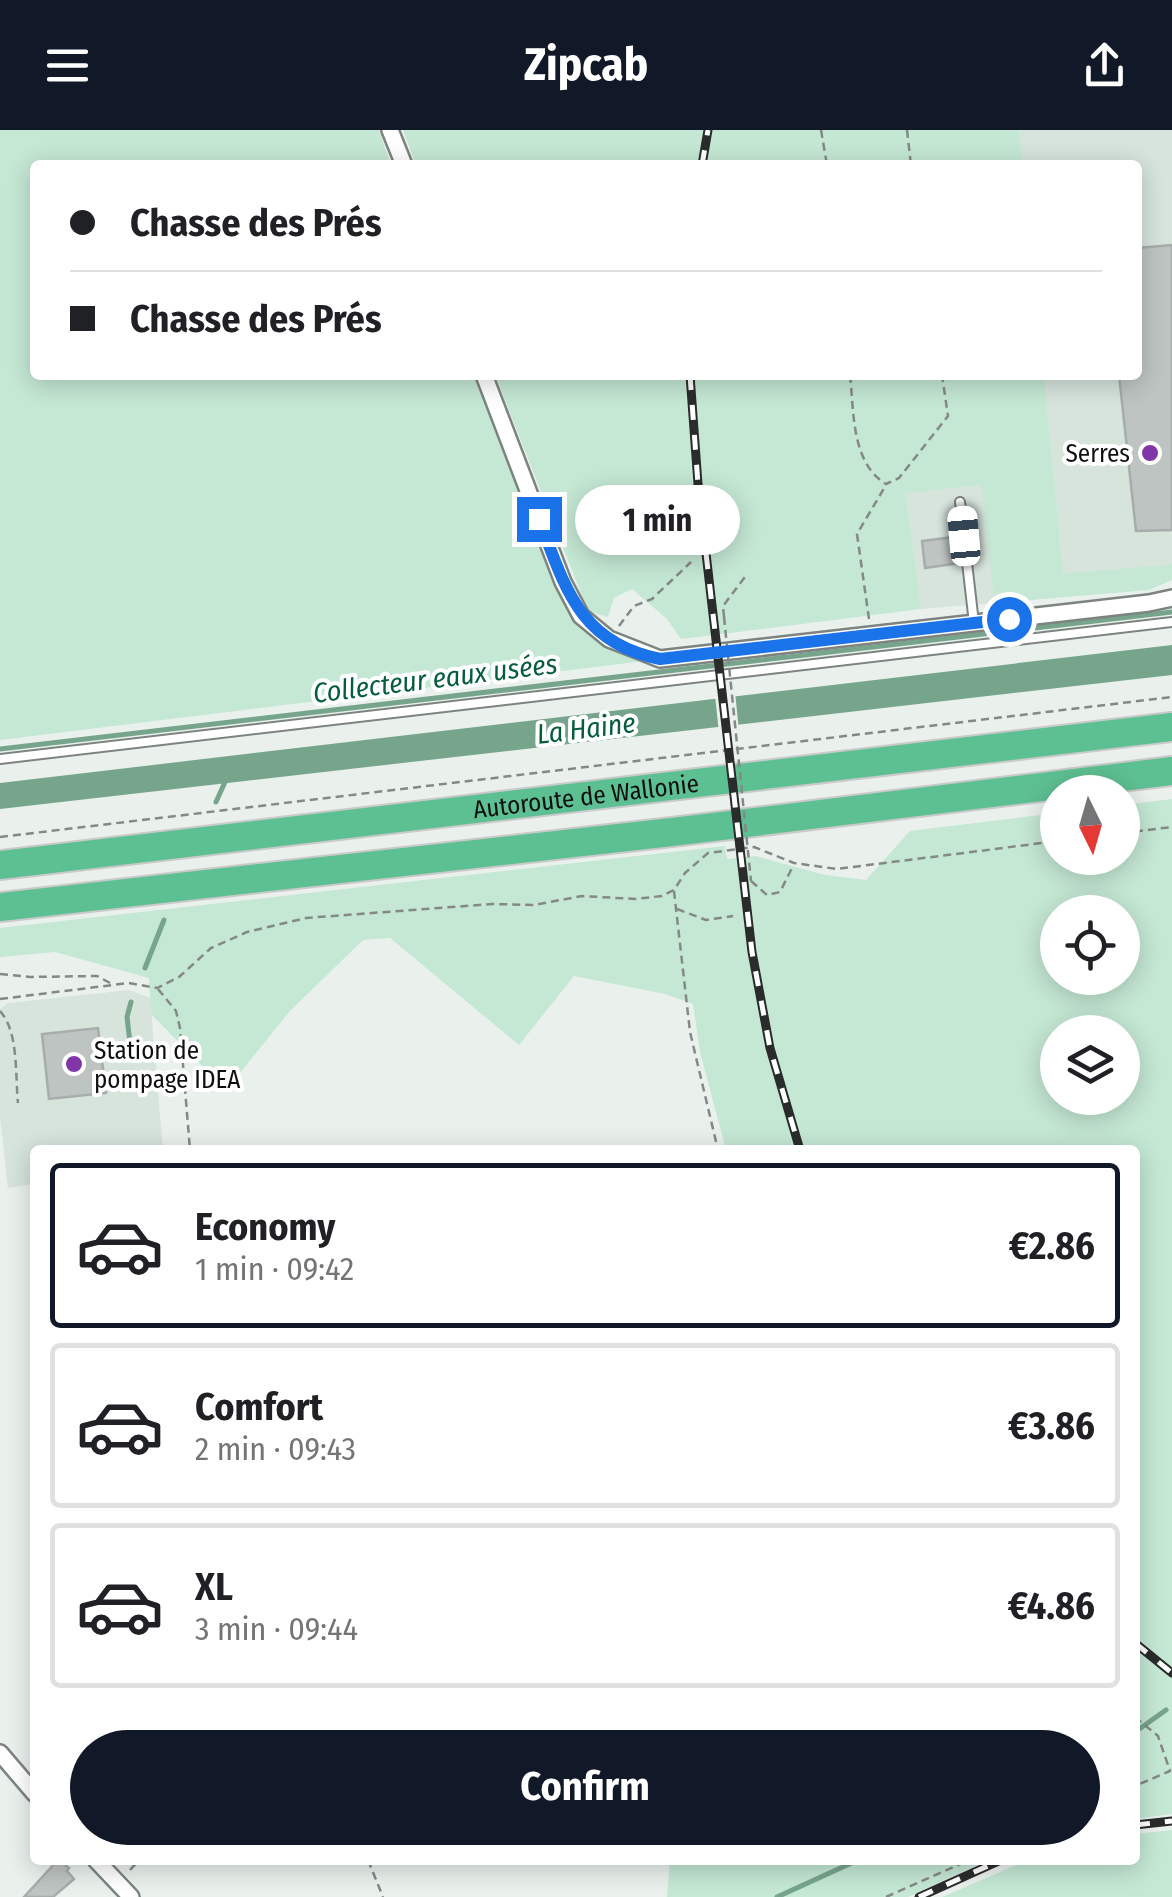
<!DOCTYPE html>
<meta charset="utf-8">
<style>
:root{--surface:#fff;--page:#f6f6f6;--text:#202124;--muted:#757577;--line:#e0e0e0;--accent:#111827}
body{margin:0;font-family:"Fira Sans Condensed",sans-serif;background:var(--page);color:var(--text);height:100vh;display:flex;flex-direction:column;font-size:38px;white-space:nowrap}
*{box-sizing:border-box;margin:0}
p{font-size:32px;color:var(--muted)}
.icon{flex:none;width:55px;height:55px;fill:none;stroke:currentColor;stroke-width:2;stroke-linecap:round;stroke-linejoin:round}
.map{position:relative;flex:1;overflow:hidden}
.drawer{position:absolute;left:30px;top:1015px;width:1110px;height:720px;display:flex;flex-direction:column;background:var(--surface);border-radius:10px;box-shadow:0 5px 25px #0003}
.drawer>*{flex:none}
.banner{position:absolute;left:30px;top:30px;width:1112px;height:220px;border-radius:10px;box-shadow:0 5px 25px #0003;display:grid;align-content:center;height:220px;padding:0 40px;background:var(--surface)}
.needle{width:65px;rotate:175deg}
.buttons{position:absolute;left:1040px;top:645px;display:grid;gap:20px}
.buttons a{display:grid;place-items:center;width:100px;height:100px;border-radius:50%;background:var(--surface);box-shadow:0 5px 25px #0003;font-size:50px}
.end{position:absolute;width:45px;height:45px;margin:-22px;border:12px solid #1a73e8;background:#fff;box-shadow:0 0 0 5px #fff}
.from{border-radius:50%}
.bubble{position:absolute;height:70px;border-radius:35px;background:var(--surface);box-shadow:0 5px 25px #0003;font-size:32px;font-weight:700;line-height:70px;text-align:center}
.car{position:absolute;width:30px;height:60px;margin:-30px -15px;border-radius:12px;box-shadow:0 0 8px 2px #0007;background:linear-gradient(#fff 24%,#345 0 40%,#fff 0 76%,#345 0 86%,#fff 0)}
.banner b{display:flex;align-items:center;gap:35px;height:95px;font-size:38px}
.banner b+b{border-top:2px solid var(--line)}
.banner i{width:25px;height:25px;background:var(--text)}
ul{padding:18px 0 0;list-style:none}
li{display:flex;align-items:center;gap:30px;height:165px;margin:0 20px 15px;padding:0 20px;border:5px solid var(--line);border-radius:10px}
li div{flex:1}
li b{display:block;font-size:38px}
li em{font-style:normal;font-weight:700}
li.current{border-color:var(--accent)}
li>.icon{width:90px;height:90px;stroke-width:1.5}
.action{display:flex;gap:20px;margin-top:auto;padding:20px 40px}
.action a{flex:1;height:115px;border-radius:60px;background:var(--accent);color:#fff;font-size:40px;font-weight:700;line-height:115px;text-align:center}
header{display:flex;justify-content:space-between;align-items:center;height:130px;padding:0 40px;background:var(--accent);color:#fff;font-size:45px;font-weight:700}
.map>svg:first-child{display:block}
.built{fill:#d6e4dc}
.green{fill:#c4e8d4;fill-rule:evenodd}
.water{fill:#76a58c}
.pier{fill:#eaf1ed}
.lines{fill:none;stroke-linecap:round;stroke-linejoin:round}
.stream{stroke:#76a58c;stroke-width:5}
.building{fill:#bec4c1;stroke:#a7adaa;stroke-width:2.5}
.service-casing{stroke:#7d8480;stroke-width:12}
.minor-casing{stroke:#7d8480;stroke-width:20}
.motorway-casing{stroke:#cacaca;stroke-width:32}
.path{stroke:#848986;stroke-width:2.5;stroke-dasharray:8 5;stroke-linecap:butt}
.service{stroke:#fff;stroke-width:8}
.minor{stroke:#fff;stroke-width:15}
.motorway{stroke:#5dc092;stroke-width:28}
.rail-casing{stroke:#292c2a;stroke-width:9}
.rail{stroke:#fff;stroke-width:5;stroke-dasharray:15;stroke-linecap:butt}
.path-bridge{stroke:#848986;stroke-width:2.5;stroke-dasharray:8 5;stroke-linecap:butt}
.route{stroke:#1a73e8;stroke-width:12}
.poi-dot{fill:#8036a8;stroke:#fff;stroke-width:4}
.labels{text-anchor:middle;stroke-width:8;stroke-linejoin:round;paint-order:stroke}
.poi-label{font-size:25px;fill:#0e100f;stroke:#fff;text-anchor:end}
.street-label{font-size:25px;fill:#0e100f;stroke:#fff}
.water-label{font-size:28px;font-style:italic;fill:#065d3e;stroke:#fff}
</style>
<header><svg class="icon" aria-label="menu" viewBox="0 0 24 24"><path d="M4 6h16M4 12h16M4 18h16"/></svg>Zipcab<svg class="icon" aria-label="share" viewBox="0 0 24 24"><path d="M12 15V3M7 8l5-5 5 5M5 13v7h14v-7"/></svg></header>
<div class="map">
<svg width="1172" height="1767" viewBox="0 0 1172 1767">
<rect width="100%" height="100%" fill="#eaf1ed"/>
<g class="built">
<path d="M1019 0H1172V434L1063 445 1044 245H1138V35H1023Z"/>
<path d="M983 355 994 473 921 479 906 362Z"/>
<path d="M129 860 150 868 163 1020H35V1054L8 1058 0 987V879L8 873Z"/>
</g>
<g class="green">
<path d="M0 0H379L391 35H35V245H484L581 486 660 529 0 610Z"/>
<path d="M403 0H1019L1023 35H416Z"/>
<path d="M495 245H1044L1063 444 1172 434V450L1149 460 994 473 982 355 906 363 921 479 681 509 666 488 632 459 614 468 608 487 588 481Z"/>
<path d="M1172 669V1684L1135 1689V1020H726L700 922 693 874 665 864 574 846 519 915 390 808 363 810 290 881 226 960 151 884 149 848 55 822 0 827V798L725 716 727 729 756 726 825 745 866 750 910 701 1057 683 1058 728H1122L1123 675ZM1058 782H1122V848H1058ZM1058 902H1122V968H1058Z"/>
<path d="M1172 1700V1767H942L1028 1730H1135V1704Z"/>
<path d="M670 1730H988L908 1767H667Z"/>
</g>
<path class="water" d="M1172 515V545L0 679V653Z"/>
<path class="pier" d="M735 562 739 601 719 603 715 565Z"/>
<g class="lines">
<g class="stream">
<path d="M0 619 1172 482"/>
<path d="M216 672 225 652"/>
<path d="M145 838 164 790"/>
<path d="M131 872 127 887 132 930"/>
<path d="M1135 1602 1166 1580"/>
<path d="M777 1767 858 1730"/>
</g>
</g>
<g class="building">
<path d="M1172 115V400L1136 401 1119 245H1138V118Z"/>
<path d="M954 407 960 433 925 438 922 411Z"/>
<path d="M98 898 106 963 49 969 42 904Z"/>
<path d="M58 1730 69 1738 67 1741 74 1749 53 1767H24Z"/>
</g>
<g class="lines">
<defs>
<g id="service">
<path d="M960 372 974 493"/>
<path d="M0 629 1172 492"/>
</g>
<g id="minor">
<path d="M390 0 404 35"/>
<path d="M484 245 563 452 581 486 609 509 660 529 1149 473 1172 468"/>
<path d="M0 1623 35 1664"/>
<path d="M96 1730 131 1767"/>
</g>
<g id="motorway">
<path id="s1" d="M0 735 1172 597"/>
<path d="M0 777 672 702 1172 641"/>
</g>
</defs>
<use href="#service" class="service-casing"/>
<use href="#minor" class="minor-casing"/>
<use href="#motorway" class="motorway-casing"/>
<g class="path">
<path d="M821 0 827 35"/>
<path d="M907 0 911 35"/>
<path d="M850 245C854 281 851 333 886 354L899 348 948 286 942 245"/>
<path d="M724 487 723 476 745 447"/>
<path d="M869 489 857 404 886 355"/>
<path d="M619 496 634 476 652 469 691 432"/>
<path d="M1122 703 1172 697"/>
<path d="M0 707 1172 567"/>
<path d="M751 751 767 765 780 762 793 736"/>
<path d="M674 761 690 902 718 1020"/>
<path d="M677 779 706 790 733 786"/>
<path d="M0 844 30 847 97 846 110 853"/>
<path d="M158 859 176 881 180 898 190 1020"/>
<path d="M0 869 129 853 157 858 179 847 211 818 247 802 306 788 492 774 534 775 582 766 635 769 662 766 674 760 685 743 708 723 754 717 794 733 837 739 1058 711"/>
<path d="M0 881C19 902 15 945 18 973"/>
<path d="M1135 1587 1158 1606 1170 1641 1135 1656"/>
<path d="M368 1730 383 1767"/>
<path d="M130 1740 139 1730"/>
<path d="M886 1767 969 1730"/>
</g>
<use href="#service" class="service"/>
<use href="#minor" class="minor"/>
<use href="#motorway" class="motorway"/>
<defs>
<g id="rail">
<path d="M702 35 708 0"/>
<path d="M690 245 698 354 752 822 770 918 800 1020"/>
<path d="M1135 1513 1172 1543"/>
<path d="M1135 1695 1172 1691"/>
<path d="M919 1767 1001 1730"/>
</g>
</defs>
<use href="#rail" class="rail-casing"/>
<use href="#rail" class="rail"/>
<path class="path-bridge" d="M724 487 751 751"/>
</g>
<g class="lines">
<path class="route" d="M539 389C565 457 579 513 660 529L1009 489"/>
</g>
<g class="poi-dot">
<circle cx="1150" cy="323" r="10"/>
<circle cx="74" cy="934" r="10"/>
</g>
<g class="labels">
<g class="poi-label">
<text x="1130" y="332">Serres</text>
<text x="94" y="929" text-anchor="start">Station de<tspan x="94" dy="29">pompage IDEA</tspan></text>
</g>
<g class="street-label">
<text dy="9" stroke="none"><textPath href="#s1" startOffset="590">Autoroute de Wallonie</textPath></text>
</g>
<g class="water-label">
<text transform="translate(435 548) rotate(-7)" y="10">Collecteur eaux usées</text>
<text transform="translate(586 598) rotate(-7)" y="10">La Haine</text>
</g>
</g>
</svg>
<div class="buttons">
<a><svg class="needle" viewBox="-14 -14 28 28"><path d="M0-13l5 13h-10z" fill="#e53935"/><path d="M0 13l5-13h-10z" fill="#757577"/></svg></a>
<a><svg class="icon" aria-label="locate" viewBox="0 0 24 24"><circle cx="12" cy="12" r="6"/><path d="M12 2v4M12 18v4M2 12h4M18 12h4"/></svg></a>
<a><svg class="icon" aria-label="layers" viewBox="0 0 24 24"><path d="M12 4l9 5-9 5-9-5zM3 14l9 5 9-5"/></svg></a>
</div>
<i class="end from" style="left:1009px;top:489px"></i>
<i class="end" style="left:539px;top:389px"></i>
<div class="bubble" style="left:575px;top:355px;width:165px">1 min</div>
<i class="car" style="left:964px;top:406px;rotate:355deg"></i>
<div class="banner">
<b><i class="from"></i>Chasse des Prés</b>
<b><i></i>Chasse des Prés</b>
</div>
<section class="drawer">
<ul>
<li class="current"><svg class="icon" aria-label="car" viewBox="0 0 24 24"><path d="M5 17H2v-5l4-1 3-4h7l3 4 3 1v5h-3M9 17h6M6 11h13"/><circle cx="7" cy="17" r="2"/><circle cx="17" cy="17" r="2"/></svg><div><b>Economy</b><p>1 min · 09:42</p></div><em>€2.86</em></li>
<li><svg class="icon" aria-label="car" viewBox="0 0 24 24"><path d="M5 17H2v-5l4-1 3-4h7l3 4 3 1v5h-3M9 17h6M6 11h13"/><circle cx="7" cy="17" r="2"/><circle cx="17" cy="17" r="2"/></svg><div><b>Comfort</b><p>2 min · 09:43</p></div><em>€3.86</em></li>
<li><svg class="icon" aria-label="car" viewBox="0 0 24 24"><path d="M5 17H2v-5l4-1 3-4h7l3 4 3 1v5h-3M9 17h6M6 11h13"/><circle cx="7" cy="17" r="2"/><circle cx="17" cy="17" r="2"/></svg><div><b>XL</b><p>3 min · 09:44</p></div><em>€4.86</em></li>
</ul>
<div class="action"><a>Confirm</a></div>
</section>
</div>
